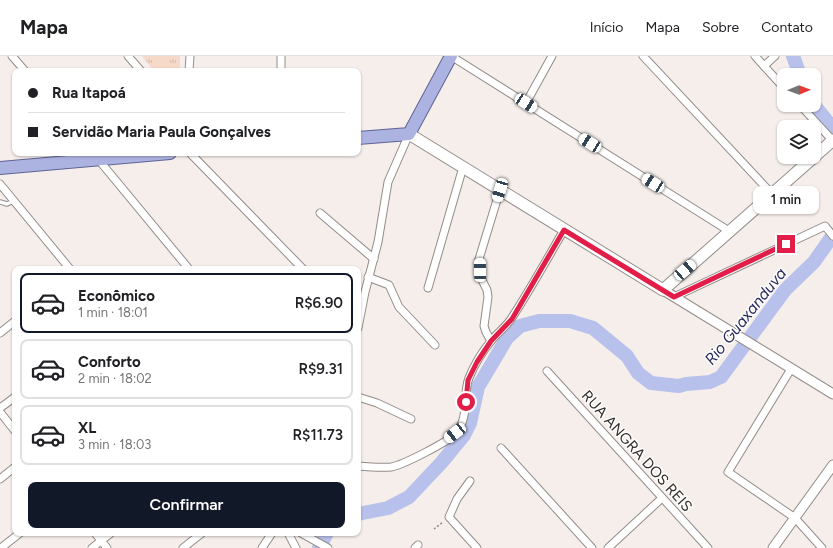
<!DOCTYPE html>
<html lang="pt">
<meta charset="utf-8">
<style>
:root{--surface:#fff;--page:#f2f2f2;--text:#202124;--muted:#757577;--line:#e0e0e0;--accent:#111827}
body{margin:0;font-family:Figtree,sans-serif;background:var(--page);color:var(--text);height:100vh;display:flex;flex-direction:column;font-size:15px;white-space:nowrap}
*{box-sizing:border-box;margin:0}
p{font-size:13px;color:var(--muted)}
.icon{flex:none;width:22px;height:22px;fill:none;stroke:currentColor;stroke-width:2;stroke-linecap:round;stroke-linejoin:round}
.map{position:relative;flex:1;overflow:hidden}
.side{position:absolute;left:12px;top:210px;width:349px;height:270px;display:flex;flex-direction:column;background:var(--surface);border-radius:8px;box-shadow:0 1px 3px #0004}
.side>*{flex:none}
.guide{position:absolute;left:12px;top:12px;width:349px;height:88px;border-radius:8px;box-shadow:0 1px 3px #0004;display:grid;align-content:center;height:88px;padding:0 16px;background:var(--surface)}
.needle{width:26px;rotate:89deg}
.controls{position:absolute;left:777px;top:12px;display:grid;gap:8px}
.controls a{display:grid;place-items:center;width:44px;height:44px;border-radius:8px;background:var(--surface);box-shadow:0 1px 3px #0004;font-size:20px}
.end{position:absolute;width:18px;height:18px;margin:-9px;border:5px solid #e11d48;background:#fff;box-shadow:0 0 0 2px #fff}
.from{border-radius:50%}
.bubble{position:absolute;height:28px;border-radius:8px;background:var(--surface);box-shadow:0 1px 3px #0004;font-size:13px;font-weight:600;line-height:28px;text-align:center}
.car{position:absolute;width:12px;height:24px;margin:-12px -6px;border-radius:5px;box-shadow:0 0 3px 1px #0007;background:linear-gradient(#fff 24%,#345 0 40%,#fff 0 76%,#345 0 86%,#fff 0)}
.guide b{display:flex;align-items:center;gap:14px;height:38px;font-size:15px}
.guide b+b{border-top:1px solid var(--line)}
.guide i{width:10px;height:10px;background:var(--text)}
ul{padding:7px 0 0;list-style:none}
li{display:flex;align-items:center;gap:12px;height:60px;margin:0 8px 6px;padding:0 8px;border:2px solid var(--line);border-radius:8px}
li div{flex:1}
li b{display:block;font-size:15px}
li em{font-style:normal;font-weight:600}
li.on{border-color:var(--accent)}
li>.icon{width:36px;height:36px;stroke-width:1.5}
.button{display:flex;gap:8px;margin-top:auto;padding:8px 16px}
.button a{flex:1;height:46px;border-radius:8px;background:var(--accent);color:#fff;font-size:16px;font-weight:600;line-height:46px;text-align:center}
header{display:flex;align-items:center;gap:24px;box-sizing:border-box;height:56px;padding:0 20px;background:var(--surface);border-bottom:1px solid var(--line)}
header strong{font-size:19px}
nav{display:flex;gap:22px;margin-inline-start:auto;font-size:14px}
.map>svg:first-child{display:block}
.park{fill:url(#park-tufts)}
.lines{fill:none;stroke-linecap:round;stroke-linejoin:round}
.river{stroke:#b8c0ec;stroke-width:14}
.service-casing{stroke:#938c89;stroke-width:5.5}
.minor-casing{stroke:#938c89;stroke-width:9}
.tertiary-casing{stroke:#938c89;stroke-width:11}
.secondary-casing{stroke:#938c89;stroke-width:13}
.primary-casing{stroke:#5e6395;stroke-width:14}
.path{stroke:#8e8986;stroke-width:1.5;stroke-dasharray:2 2;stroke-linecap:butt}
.service{stroke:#fff;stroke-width:3.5}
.minor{stroke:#fff;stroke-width:7}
.tertiary{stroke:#fff;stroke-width:9}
.secondary{stroke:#fff;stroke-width:11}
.primary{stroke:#adb3e1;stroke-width:12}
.route{stroke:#e11d48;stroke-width:5}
.labels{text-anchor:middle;stroke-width:3;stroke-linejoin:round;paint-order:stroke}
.street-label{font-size:15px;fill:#302d2c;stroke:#fefdfc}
.water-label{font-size:16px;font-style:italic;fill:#272a5f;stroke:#fefdfc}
</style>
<header>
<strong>Mapa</strong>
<nav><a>Início</a><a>Mapa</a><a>Sobre</a><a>Contato</a></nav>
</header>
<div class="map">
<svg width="833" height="492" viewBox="0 0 833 492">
<defs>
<pattern id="park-tufts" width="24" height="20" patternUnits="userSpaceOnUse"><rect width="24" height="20" fill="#f7d9c9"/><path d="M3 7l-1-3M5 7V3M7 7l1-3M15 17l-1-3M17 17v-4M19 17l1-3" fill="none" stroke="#d4bbad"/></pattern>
</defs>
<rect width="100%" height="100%" fill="#f5eeea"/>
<path class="park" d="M142 0H180V15H154Z"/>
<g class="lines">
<g class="river">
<path d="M793 0 800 19"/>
<path d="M814 49 832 71 833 76"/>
<path d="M358 458 388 452 409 441 442 406 464 379 470 367 478 331 507 282 520 270 539 265H570L593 272 627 300 638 317 651 327 679 330 686 328 710 326 721 321 785 234 814 206 833 179"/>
<path d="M319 492 327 477"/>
</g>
<defs>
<path id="service" d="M0 146 7 148 14 145"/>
<g id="minor">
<path d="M12 0 25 15"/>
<path d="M128 0 141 15"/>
<path d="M451 0 729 175"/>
<path d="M643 0 772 138"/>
<path d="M755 0 784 32"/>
<path d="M764 10 775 0"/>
<path d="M189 15 190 0"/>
<path d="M281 15V0"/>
<path d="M526 47 552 0"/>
<path d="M800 49 833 85"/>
<path d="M93 97 189 213"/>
<path d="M190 97 303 213"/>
<path d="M0 128 70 213"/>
<path d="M320 157 374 203"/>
<path d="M368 221 389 229 399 251 435 289"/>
<path d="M428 232 463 111"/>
<path d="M674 241 825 170 833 180"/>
<path d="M358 272 365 236 378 186 388 126 409 78"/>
<path d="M0 277 15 265"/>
<path d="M491 285 486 276 484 270 488 241 487 234 481 222 479 203 500 134"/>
<path d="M791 313 728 416 795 462 822 492"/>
<path d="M547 315 708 492"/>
<path d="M358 341 377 347 411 363"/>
<path d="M0 352 15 341"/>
<path d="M0 356 15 375"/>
<path d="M501 392 592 492"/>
<path d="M358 410C369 411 380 412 391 411 403 409 448 386 456 377 470 360 462 340 469 322 474 309 482 296 491 285 497 277 506 271 511 263 530 234 547 203 564 174"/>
<path d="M0 423 15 411"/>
<path d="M470 425 457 443 449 461 477 492"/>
<path d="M95 477 107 492"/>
<path d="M288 477 296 492"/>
<path d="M301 477 328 492"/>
<path d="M1 492 20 477"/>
<path d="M92 492 111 477"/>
<path d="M183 492 202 477"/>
<path d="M262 492 272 477"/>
<path d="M415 492 418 489"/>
<path d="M608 492 662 442"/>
</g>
<g id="tertiary">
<path d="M663 234 833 338"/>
<path d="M773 492 833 409"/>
</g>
<g id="secondary">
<path d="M409 78 663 234 814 101"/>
<path d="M814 101 833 84"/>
</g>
<g id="primary">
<path d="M358 82 409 78 451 0"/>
<path d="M0 112 170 97"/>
</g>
</defs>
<use href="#service" class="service-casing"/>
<use href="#minor" class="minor-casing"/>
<use href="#tertiary" class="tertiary-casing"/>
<use href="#secondary" class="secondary-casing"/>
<use href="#primary" class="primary-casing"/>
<path class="path" d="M434 473 443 466"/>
<use href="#service" class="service"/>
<use href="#minor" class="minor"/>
<use href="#tertiary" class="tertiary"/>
<use href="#secondary" class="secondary"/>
<use href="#primary" class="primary"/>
</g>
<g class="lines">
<path class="route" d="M466 346 468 324 477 306 491 285 512 263 564 174 674 241 786 188"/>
</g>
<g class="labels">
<g class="street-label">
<text transform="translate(637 395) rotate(48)" y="5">RUA ANGRA DOS REIS</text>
</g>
<g class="water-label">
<text transform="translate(745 260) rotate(-51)" y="6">Rio Guaxanduva</text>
</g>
</g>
</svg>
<div class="controls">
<a><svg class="needle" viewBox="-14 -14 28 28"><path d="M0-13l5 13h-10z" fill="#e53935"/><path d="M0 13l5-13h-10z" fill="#757577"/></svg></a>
<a><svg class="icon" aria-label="layers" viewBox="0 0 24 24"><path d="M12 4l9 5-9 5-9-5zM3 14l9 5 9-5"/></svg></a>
</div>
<i class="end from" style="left:466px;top:346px"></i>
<i class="end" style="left:786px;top:188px"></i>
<div class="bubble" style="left:753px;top:130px;width:66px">1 min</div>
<i class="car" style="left:526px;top:47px;rotate:123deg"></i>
<i class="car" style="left:590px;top:87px;rotate:302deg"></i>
<i class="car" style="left:653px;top:127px;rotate:302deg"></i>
<i class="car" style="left:500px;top:134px;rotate:197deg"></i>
<i class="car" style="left:480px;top:214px;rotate:359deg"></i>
<i class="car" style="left:685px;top:214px;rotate:49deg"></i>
<i class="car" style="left:455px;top:377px;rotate:232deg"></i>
<div class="guide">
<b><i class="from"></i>Rua Itapoá</b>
<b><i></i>Servidão Maria Paula Gonçalves</b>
</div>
<section class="side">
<ul>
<li class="on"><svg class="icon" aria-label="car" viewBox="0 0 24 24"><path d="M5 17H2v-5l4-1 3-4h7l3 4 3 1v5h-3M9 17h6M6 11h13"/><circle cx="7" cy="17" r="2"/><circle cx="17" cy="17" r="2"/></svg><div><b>Econômico</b><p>1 min · 18:01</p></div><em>R$6.90</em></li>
<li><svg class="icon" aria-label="car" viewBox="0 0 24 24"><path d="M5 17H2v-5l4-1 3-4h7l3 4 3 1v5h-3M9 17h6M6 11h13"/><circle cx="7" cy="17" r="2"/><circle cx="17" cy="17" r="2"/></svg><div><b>Conforto</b><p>2 min · 18:02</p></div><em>R$9.31</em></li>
<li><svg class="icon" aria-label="car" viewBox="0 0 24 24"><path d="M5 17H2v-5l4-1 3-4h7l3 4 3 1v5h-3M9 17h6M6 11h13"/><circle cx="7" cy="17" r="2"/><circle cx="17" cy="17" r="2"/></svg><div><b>XL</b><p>3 min · 18:03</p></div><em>R$11.73</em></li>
</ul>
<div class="button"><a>Confirmar</a></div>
</section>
</div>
